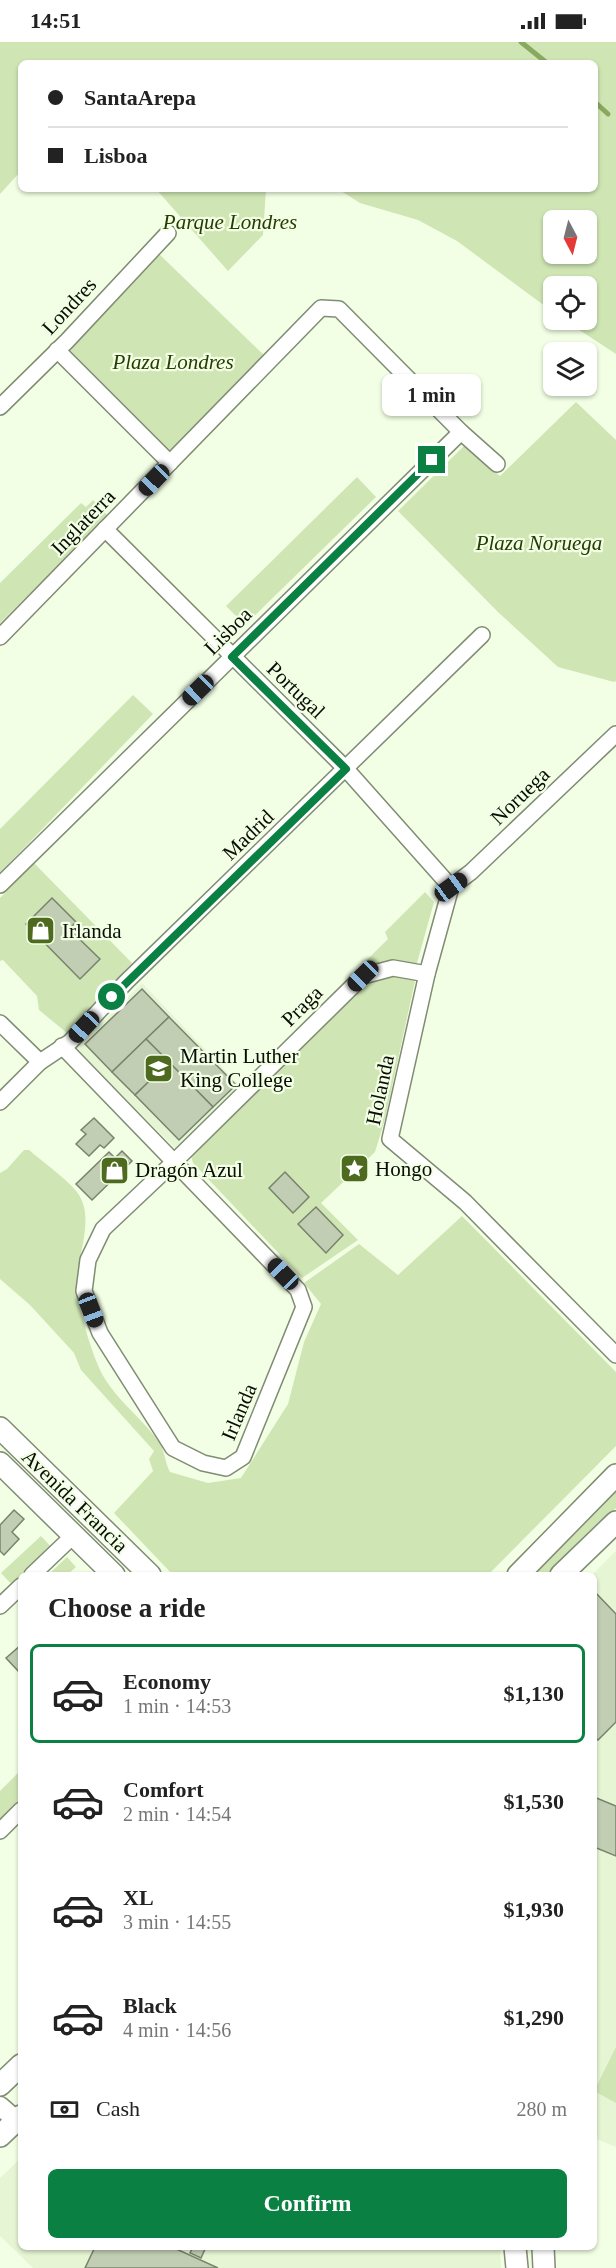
<!DOCTYPE html>
<meta charset="utf-8">
<style>
:root{--surface:#fff;--page:#f6f6f6;--text:#222;--muted:#767676;--line:#e0e0e0;--accent:#0b8043}
body{margin:0;font-family:Georgia,serif;background:var(--page);color:var(--text);height:100vh;display:flex;flex-direction:column;font-size:22px;white-space:nowrap}
*{box-sizing:border-box;margin:0}
p{font-size:20px;color:var(--muted)}
.icon{flex:none;width:33px;height:33px;fill:none;stroke:currentColor;stroke-width:2;stroke-linecap:round;stroke-linejoin:round}
.map{position:relative;flex:1;overflow:hidden}
.details{position:absolute;left:18px;top:1530px;width:579px;height:678px;display:flex;flex-direction:column;background:var(--surface);border-radius:9px;box-shadow:0 2px 4px #0004}
.details>*{flex:none}
.banner{position:absolute;left:18px;top:18px;width:580px;height:132px;border-radius:9px;box-shadow:0 2px 4px #0004;display:grid;align-content:center;height:132px;padding:0 30px;background:var(--surface)}
.needle{width:39px;rotate:173deg}
.buttons{position:absolute;left:543px;top:168px;display:grid;gap:12px}
.buttons a{display:grid;place-items:center;width:54px;height:54px;border-radius:9px;background:var(--surface);box-shadow:0 2px 4px #0004;font-size:30px}
.end{position:absolute;width:27px;height:27px;margin:-14px;border:8px solid #0b8043;background:#fff;box-shadow:0 0 0 3px #fff}
.from{border-radius:50%}
.bubble{position:absolute;height:42px;border-radius:9px;background:var(--surface);box-shadow:0 2px 4px #0004;font-size:20px;font-weight:600;line-height:42px;text-align:center}
.car{position:absolute;width:18px;height:36px;margin:-18px -9px;border-radius:8px;box-shadow:0 0 4px 2px #0007;background:linear-gradient(#222 24%,#8ab4d8 0 40%,#222 0 76%,#8ab4d8 0 86%,#222 0)}
.banner b{display:flex;align-items:center;gap:21px;height:57px;font-size:22px}
.banner b+b{border-top:2px solid var(--line)}
.banner i{width:15px;height:15px;background:var(--text)}
ul{padding:0;list-style:none}
li{display:flex;align-items:center;gap:18px;height:99px;margin:0 12px 9px;padding:0 18px;border:3px solid transparent;border-radius:9px}
li div{flex:1}
li b{display:block;font-size:22px}
li em{font-style:normal;font-weight:600}
li.on{border-color:var(--accent)}
li>.icon{width:54px;height:54px;stroke-width:1.5}
h2{padding:0 30px;font-size:27px;line-height:72px}
.pay{display:flex;align-items:center;gap:15px;height:66px;padding:0 30px;font-size:22px}
.pay p{margin-inline-start:auto}
.action{display:flex;gap:12px;margin-top:auto;padding:12px 30px}
.action a{flex:1;height:69px;border-radius:9px;background:var(--accent);color:#fff;font-size:24px;font-weight:600;line-height:69px;text-align:center}
.status{display:flex;justify-content:space-between;align-items:center;height:42px;padding:0 30px;background:var(--surface);direction:ltr}
.status svg{height:16px;fill:currentColor}
.map>svg:first-child{display:block}
.built{fill:#e6f6d4}
.green{fill:#cfe6b4;fill-rule:evenodd}
.lines{fill:none;stroke-linecap:round;stroke-linejoin:round}
.stream{stroke:#89a95f;stroke-width:5}
.building{fill:#c2ceb4;stroke:#78836b;stroke-width:1.5}
.minor-casing{stroke:#808c73;stroke-width:18}
.tertiary-casing{stroke:#808c73;stroke-width:21}
.secondary-casing{stroke:#808c73;stroke-width:24}
.minor{stroke:#fff;stroke-width:15}
.tertiary{stroke:#fff;stroke-width:18}
.secondary{stroke:#fff;stroke-width:21}
.route{stroke:#0b8043;stroke-width:8}
.labels{text-anchor:middle;stroke-width:4.5;stroke-linejoin:round;paint-order:stroke}
.park-label{font-size:21px;font-style:italic;fill:#283b03;stroke:#f2ffe4}
.street-label{font-size:21px;fill:#090d05;stroke:#f2ffe4}
.poi-label{font-size:21px;fill:#090d05;stroke:#f2ffe4;text-anchor:start}
</style>
<div class="status"><b>14:51</b><svg viewBox="0 0 49 12"><path d="M0 12V9h3v3zM5 12V6h3v6zM10 12V3h3v9zM15 12V0h3v12zM26 1h20v11H26zM47 4h2v5h-2z"/></svg></div>
<div class="map">
<svg width="616" height="2226" viewBox="0 0 616 2226">
<rect width="100%" height="100%" fill="#f2ffe4"/>
<g class="built">
<path d="M142 941 241 1045 176 1107 76 1007Z"/>
<path d="M616 1509V2105L594 2096V1533H592Z"/>
<path d="M21 2116V2205H500L501 2226H33L0 2194V2136Z"/>
</g>
<g class="green">
<path d="M0 0H616V312L564 278H586V244H554L553 270 457 199 418 178 360 161 338 147H596V21H21V129L0 152ZM554 178H586V212H554Z"/>
<path d="M156 147H266L263 193 228 229Z"/>
<path d="M159 212 269 318 174 419 67 312Z"/>
<path d="M576 360 616 398V639L614 640 558 625 499 571 398 469 464 404 500 434Z"/>
<path d="M357 435 376 455 245 583 226 564Z"/>
<path d="M93 458 108 474 0 581V541L81 461 86 465Z"/>
<path d="M133 653 153 672 0 831V787Z"/>
<path d="M34 821 132 921 67 991 39 968 37 954 3 918 0 919V856Z"/>
<path d="M425 850 434 860 417 921 406 923 393 920 365 926 250 1036 248 1035 388 897 385 890Z"/>
<path d="M383 932 415 939 385 1077 375 1110 321 1161 358 1198 302 1236 193 1121 191 1114 368 937Z"/>
<path d="M24 1108H29C43 1120 67 1137 77 1150 96 1175 77 1213 77 1241 78 1264 88 1298 97 1321 109 1353 140 1373 159 1400 165 1409 165 1421 170 1430L208 1441 241 1436 288 1362 304 1300 321 1262 304 1241 359 1202 398 1233 462 1174 616 1330V1404L488 1533H173L114 1471 153 1429 149 1417 154 1409 81 1328 74 1311 30 1263 0 1237V1131L7 1127Z"/>
<path d="M616 1447V1466L547 1533H528Z"/>
<path d="M41 1494 54 1508 27 1533H21V1539L14 1545 1 1531Z"/>
<path d="M67 1515 76 1525 67 1533H48Z"/>
<path d="M21 1728V1765L0 1786V1749Z"/>
<path d="M616 2005V2061L594 2049Z"/>
</g>
<g class="lines">
<g class="stream">
<path d="M521 0 547 21"/>
<path d="M596 61 608 72"/>
</g>
</g>
<g class="building">
<path d="M52 856 76 880 69 887 100 917 80 937 26 882Z"/>
<path d="M142 947 169 975 112 1030 85 1002Z"/>
<path d="M169 975 236 1043 213 1065 146 997Z"/>
<path d="M146 997 169 1020 135 1053 112 1030Z"/>
<path d="M169 1020 213 1065 179 1098 135 1053Z"/>
<path d="M94 1076 114 1096 104 1106 100 1103 89 1114 76 1102 86 1092 81 1088Z"/>
<path d="M122 1109 132 1119 92 1158 76 1142 109 1110 115 1116Z"/>
<path d="M285 1130 309 1155 293 1171 269 1146Z"/>
<path d="M316 1165 343 1193 326 1211 298 1182Z"/>
<path d="M14 1468 24 1477 12 1490 19 1497 4 1513 0 1509V1483Z"/>
<path d="M594 1549 616 1572V1680L598 1698 594 1695Z"/>
<path d="M21 1603V1632L6 1616Z"/>
<path d="M594 1755 616 1764V1814L594 1805Z"/>
<path d="M95 2205H172L218 2226H85Z"/>
<path d="M193 2205H206L201 2216 190 2211Z"/>
</g>
<g class="lines">
<defs>
<g id="minor">
<path d="M57 308 170 421"/>
<path d="M0 365 67 299 168 191"/>
<path d="M105 487 346 727 451 845"/>
<path d="M0 595 321 266 339 267 461 390 497 422"/>
<path d="M0 843 461 390"/>
<path d="M451 845 427 932 390 1097 465 1160 616 1313"/>
<path d="M451 845 471 830 616 692"/>
<path d="M0 981 40 1020"/>
<path d="M62 1004 298 1248 304 1265 243 1415 226 1426 203 1421 173 1406 100 1291 84 1249 88 1218 103 1187 173 1121 363 934 393 926 427 932"/>
<path d="M0 1060 40 1020 70 1000 126 940 482 593"/>
<path d="M32 1533 74 1493"/>
<path d="M0 1564 21 1544"/>
<path d="M0 1789 21 1768"/>
</g>
<path id="tertiary" d="M0 2064 16 2078"/>
<g id="secondary">
<path d="M0 1386 150 1533"/>
<path d="M0 1421 114 1533"/>
<path d="M518 1533 616 1433"/>
<path d="M561 1533 616 1480"/>
<path d="M0 2043 21 2023"/>
<path d="M0 2094 21 2074"/>
<path d="M515 2205 517 2226"/>
<path d="M543 2205 544 2226"/>
</g>
</defs>
<use href="#minor" class="minor-casing"/>
<use href="#tertiary" class="tertiary-casing"/>
<use href="#secondary" class="secondary-casing"/>
<use href="#minor" class="minor"/>
<use href="#tertiary" class="tertiary"/>
<use href="#secondary" class="secondary"/>
</g>
<g class="lines">
<path class="route" d="M112 955 346 727 232 615 432 418"/>
</g>
<defs>
<symbol id="shop-square" viewBox="-11 -11 22 22"><rect x="-9" y="-9" width="18" height="18" rx="4" fill="#4d6a1e" stroke="#f2ffe4"/><path d="M-5-2.5h2.3a2.7 3.5 0 0 1 5.4 0H5L5.5 6h-11ZM-1.5-2.5h3a1.5 2.3 0 0 0-3 0Z" fill="#fff"/></symbol>
<symbol id="school-square" viewBox="-11 -11 22 22"><rect x="-9" y="-9" width="18" height="18" rx="4" fill="#4d6a1e" stroke="#f2ffe4"/><path d="M0-5L7-2L0 1L-7-2ZM-4 1L0 2.5L4 1V4Q0 6-4 4Z" fill="#fff"/></symbol>
<symbol id="sight-square" viewBox="-11 -11 22 22"><rect x="-9" y="-9" width="18" height="18" rx="4" fill="#4d6a1e" stroke="#f2ffe4"/><path d="M0-6L1.8-2.2L6-1.7L2.9 1.2L3.7 5.4L0 3.3L-3.7 5.4L-2.9 1.2L-6-1.7L-1.8-2.2Z" fill="#fff"/></symbol>
</defs>
<g fill-rule="evenodd">
<use href="#shop-square" x="24" y="872" width="33" height="33"/>
<use href="#school-square" x="142" y="1010" width="33" height="33"/>
<use href="#sight-square" x="338" y="1110" width="33" height="33"/>
<use href="#shop-square" x="98" y="1112" width="33" height="33"/>
</g>
<g class="labels">
<g class="park-label">
<text x="230" y="187">Parque Londres</text>
<text x="173" y="327">Plaza Londres</text>
<text x="539" y="508">Plaza Noruega</text>
</g>
<g class="street-label">
<text transform="translate(69 264) rotate(-47)" y="7">Londres</text>
<text transform="translate(83 480) rotate(-46)" y="7">Inglaterra</text>
<text transform="translate(228 589) rotate(-45)" y="7">Lisboa</text>
<text transform="translate(296 648) rotate(44)" y="7">Portugal</text>
<text transform="translate(520 754) rotate(-44)" y="7">Noruega</text>
<text transform="translate(248 793) rotate(-44)" y="7">Madrid</text>
<text transform="translate(302 964) rotate(-45)" y="7">Praga</text>
<text transform="translate(380 1048) rotate(-78)" y="7">Holanda</text>
<text transform="translate(239 1370) rotate(-67)" y="7">Irlanda</text>
<text transform="translate(75 1459) rotate(44)" y="7">Avenida Francia</text>
</g>
<g class="poi-label">
<text x="62" y="896">Irlanda</text>
<text x="180" y="1021">Martin Luther<tspan x="180" dy="24">King College</tspan></text>
<text x="375" y="1134">Hongo</text>
<text x="135" y="1135">Dragón Azul</text>
</g>
</g>
</svg>
<div class="buttons">
<a><svg class="needle" viewBox="-14 -14 28 28"><path d="M0-13l5 13h-10z" fill="#e53935"/><path d="M0 13l5-13h-10z" fill="#767676"/></svg></a>
<a><svg class="icon" aria-label="locate" viewBox="0 0 24 24"><circle cx="12" cy="12" r="6"/><path d="M12 2v4M12 18v4M2 12h4M18 12h4"/></svg></a>
<a><svg class="icon" aria-label="layers" viewBox="0 0 24 24"><path d="M12 4l9 5-9 5-9-5zM3 14l9 5 9-5"/></svg></a>
</div>
<i class="end from" style="left:112px;top:955px"></i>
<i class="end" style="left:432px;top:418px"></i>
<div class="bubble" style="left:382px;top:332px;width:99px">1 min</div>
<i class="car" style="left:154px;top:438px;rotate:224deg"></i>
<i class="car" style="left:198px;top:648px;rotate:226deg"></i>
<i class="car" style="left:451px;top:845px;rotate:54deg"></i>
<i class="car" style="left:363px;top:934px;rotate:225deg"></i>
<i class="car" style="left:84px;top:985px;rotate:223deg"></i>
<i class="car" style="left:283px;top:1232px;rotate:316deg"></i>
<i class="car" style="left:91px;top:1268px;rotate:159deg"></i>
<div class="banner">
<b><i class="from"></i>SantaArepa</b>
<b><i></i>Lisboa</b>
</div>
<section class="details">
<h2>Choose a ride</h2>
<ul>
<li class="on"><svg class="icon" aria-label="car" viewBox="0 0 24 24"><path d="M5 17H2v-5l4-1 3-4h7l3 4 3 1v5h-3M9 17h6M6 11h13"/><circle cx="7" cy="17" r="2"/><circle cx="17" cy="17" r="2"/></svg><div><b>Economy</b><p>1 min · 14:53</p></div><em>$1,130</em></li>
<li><svg class="icon" aria-label="car" viewBox="0 0 24 24"><path d="M5 17H2v-5l4-1 3-4h7l3 4 3 1v5h-3M9 17h6M6 11h13"/><circle cx="7" cy="17" r="2"/><circle cx="17" cy="17" r="2"/></svg><div><b>Comfort</b><p>2 min · 14:54</p></div><em>$1,530</em></li>
<li><svg class="icon" aria-label="car" viewBox="0 0 24 24"><path d="M5 17H2v-5l4-1 3-4h7l3 4 3 1v5h-3M9 17h6M6 11h13"/><circle cx="7" cy="17" r="2"/><circle cx="17" cy="17" r="2"/></svg><div><b>XL</b><p>3 min · 14:55</p></div><em>$1,930</em></li>
<li><svg class="icon" aria-label="car" viewBox="0 0 24 24"><path d="M5 17H2v-5l4-1 3-4h7l3 4 3 1v5h-3M9 17h6M6 11h13"/><circle cx="7" cy="17" r="2"/><circle cx="17" cy="17" r="2"/></svg><div><b>Black</b><p>4 min · 14:56</p></div><em>$1,290</em></li>
</ul>
<div class="pay"><svg class="icon" aria-label="cash" viewBox="0 0 24 24"><path d="M3 7h18v10H3z"/><circle cx="12" cy="12" r="2"/></svg>Cash<p>280 m</p></div>
<div class="action"><a>Confirm</a></div>
</section>
</div>
